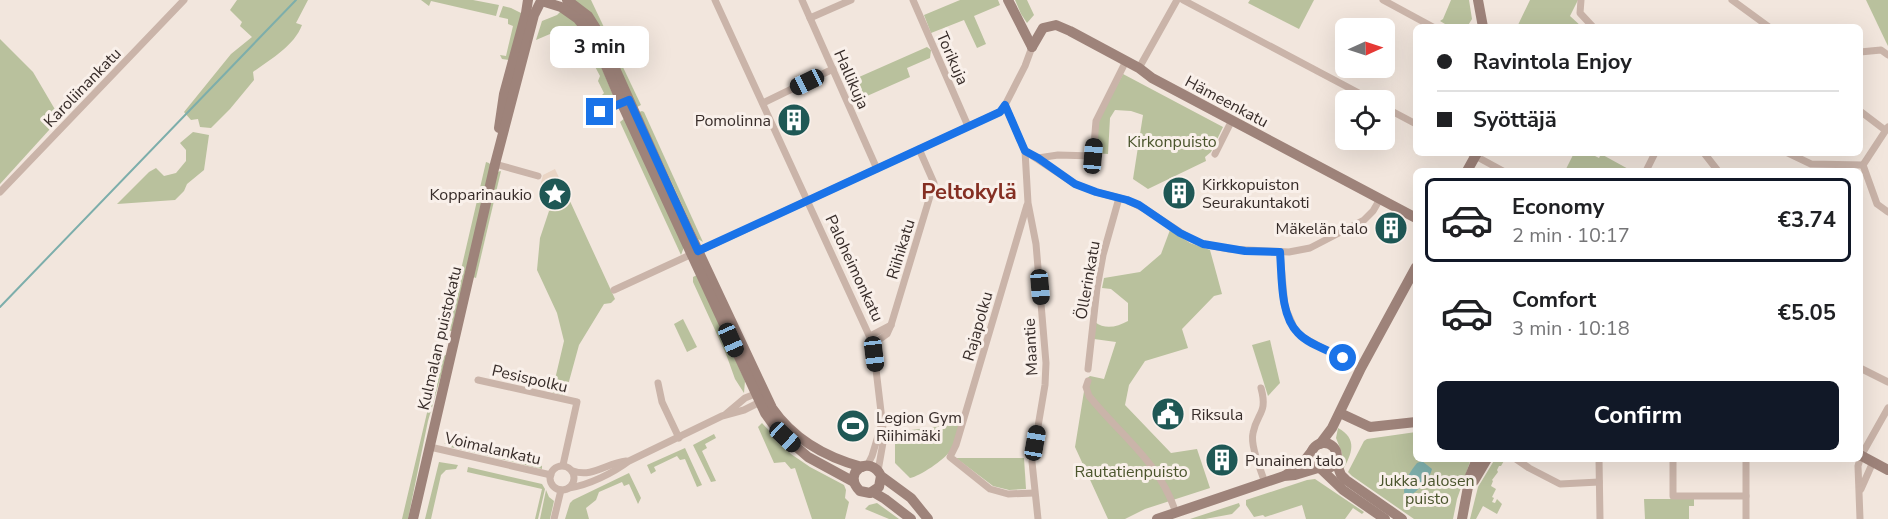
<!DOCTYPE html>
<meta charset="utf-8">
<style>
:root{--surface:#fff;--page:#f2f2f2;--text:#202124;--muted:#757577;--line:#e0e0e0;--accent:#111827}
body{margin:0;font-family:"Nunito Sans",sans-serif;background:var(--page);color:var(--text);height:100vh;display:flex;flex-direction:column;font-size:22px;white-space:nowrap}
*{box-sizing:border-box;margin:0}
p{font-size:20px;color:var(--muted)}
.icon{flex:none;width:33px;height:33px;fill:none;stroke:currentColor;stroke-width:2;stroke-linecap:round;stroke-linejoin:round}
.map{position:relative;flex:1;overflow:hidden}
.drawer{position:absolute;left:1413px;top:168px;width:450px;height:294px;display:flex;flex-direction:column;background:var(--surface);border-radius:9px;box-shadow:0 6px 24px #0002}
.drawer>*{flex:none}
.hud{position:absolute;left:1413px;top:24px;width:450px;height:132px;border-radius:9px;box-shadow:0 6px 24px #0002;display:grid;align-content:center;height:132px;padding:0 24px;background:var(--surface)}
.needle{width:39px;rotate:87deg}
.buttons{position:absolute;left:1335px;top:18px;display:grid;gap:12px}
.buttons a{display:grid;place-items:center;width:60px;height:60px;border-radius:9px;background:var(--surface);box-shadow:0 6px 24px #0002;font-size:30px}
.end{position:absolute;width:27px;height:27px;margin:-14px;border:8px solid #1a73e8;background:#fff;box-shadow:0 0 0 3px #fff}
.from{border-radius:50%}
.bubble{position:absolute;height:42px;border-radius:9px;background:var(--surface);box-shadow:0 6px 24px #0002;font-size:20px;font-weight:700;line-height:42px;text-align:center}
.car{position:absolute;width:18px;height:36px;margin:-18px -9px;border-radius:8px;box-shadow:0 0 4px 2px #0007;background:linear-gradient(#222 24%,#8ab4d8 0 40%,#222 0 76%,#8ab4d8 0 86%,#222 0)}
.hud b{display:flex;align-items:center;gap:21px;height:57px;font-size:22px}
.hud b+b{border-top:2px solid var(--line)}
.hud i{width:15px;height:15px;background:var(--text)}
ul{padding:10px 0 0;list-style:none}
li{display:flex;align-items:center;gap:18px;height:84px;margin:0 12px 9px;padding:0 12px;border:3px solid transparent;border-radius:9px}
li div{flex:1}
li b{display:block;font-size:22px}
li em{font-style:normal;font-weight:700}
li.on{border-color:var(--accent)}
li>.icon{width:54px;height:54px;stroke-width:1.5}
.button{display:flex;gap:12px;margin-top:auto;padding:12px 24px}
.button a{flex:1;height:69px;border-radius:9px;background:var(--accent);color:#fff;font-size:24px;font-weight:700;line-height:69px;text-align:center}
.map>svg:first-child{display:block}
.green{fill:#b9c19d}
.plaza{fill:#ead5c5}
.water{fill:#7daeab}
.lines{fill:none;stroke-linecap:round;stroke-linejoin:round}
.stream{stroke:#7daeab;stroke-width:2}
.street{stroke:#cab4a9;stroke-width:7}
.secondary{stroke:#9e837a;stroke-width:10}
.route{stroke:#1a73e8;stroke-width:8}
.labels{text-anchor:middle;stroke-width:6;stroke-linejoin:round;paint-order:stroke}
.street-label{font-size:16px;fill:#372c29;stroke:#f9f0ea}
.poi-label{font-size:16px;fill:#372c29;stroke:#f9f0ea;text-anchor:start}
.park-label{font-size:16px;fill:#4b552d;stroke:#f9f0ea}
.district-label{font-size:22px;font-weight:bold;fill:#852f23;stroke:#f9f0ea}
</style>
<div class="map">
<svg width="1888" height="519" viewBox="0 0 1888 519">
<rect width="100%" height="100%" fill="#f2e6dd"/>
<g class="green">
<path d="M237 0H308L296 23 302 25C294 46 271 59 253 72L254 80 230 109 211 128 200 127 198 119 191 120 184 112 231 54 252 37 240 26 242 22 230 10Z"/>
<path d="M421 0H473L499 5 496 16 431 1 429 6Z"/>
<path d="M571 0H591L641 105 635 108Z"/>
<path d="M960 0H998L1000 5 974 16 986 44 977 48 964 20 931 33 924 15Z"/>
<path d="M1015 0H1027L1034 15 1027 23 1021 14Z"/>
<path d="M1250 0H1314L1299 29 1248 3Z"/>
<path d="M1451 0H1469L1472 19 1467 27H1450L1440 21 1443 19Z"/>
<path d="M1530 0H1578L1570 16 1582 27H1517Z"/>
<path d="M1866 0H1888V46L1886 42Z"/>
<path d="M503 6 511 8 523 14 509 60 502 59 500 55 506 56 513 26 508 24V19L499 17Z"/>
<path d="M562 10 586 30 613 95 610 100H603L602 95 604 93 598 81 600 76 582 42 565 36 550 34 536 40 542 21 557 15Z"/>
<path d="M0 39 33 72 60 118 0 184Z"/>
<path d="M927 47 931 50 930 58 907 68 910 77 858 100 850 81Z"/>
<path d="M1123 74 1223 127 1211 152 1205 157 1206 161 1148 189 1133 179 1143 115 1131 111 1115 110 1110 118 1108 154 1095 153 1098 122Z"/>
<path d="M642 111 644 112 703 242 698 239 639 112Z"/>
<path d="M625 118 684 247 681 255 620 122Z"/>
<path d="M193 132 209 135 204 170 187 184 184 191 175 200 117 204 149 172 156 168 164 176 176 173 186 161V150L180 143Z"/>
<path d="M1574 153H1589L1599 158 1601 154 1632 171H1565Z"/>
<path d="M486 162 489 163 491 166 452 331 441 330 439 328H444L447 317H450Z"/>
<path d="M501 171 476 278 473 277 497 172Z"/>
<path d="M569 199 615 299 611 303 604 304 579 345 565 396 552 392 564 341 557 313 537 270 540 238 549 211Z"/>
<path d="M1170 230 1190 243 1210 250 1222 294 1214 296 1182 329 1188 348 1145 361 1129 385 1125 405 1171 453 1197 449 1210 488 1145 509 1125 519H1108L1075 447 1086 379 1090 376 1104 379 1116 342 1094 339 1095 322C1105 330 1117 327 1128 321V303L1111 289 1102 288 1104 278 1140 272 1161 254Z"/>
<path d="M697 275 745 381 744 393 735 379 726 354 693 282V277Z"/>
<path d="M683 319 697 347 687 352 674 324Z"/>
<path d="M1270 340 1280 383 1268 396 1252 345Z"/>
<path d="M445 355H447L428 421 408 519H402L438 366Z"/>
<path d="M762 423 791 454 810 467 844 485 846 490 845 498 849 502 845 519H812L795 468 791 469 785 462 774 463 758 427Z"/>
<path d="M960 424C957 432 956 444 950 451 944 460 920 476 910 478L895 463V432Z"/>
<path d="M1338 428C1358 439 1352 453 1343 470L1342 453 1336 438Z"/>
<path d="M1416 432V459H1471L1457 499 1453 519H1414L1352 476 1348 472 1364 441 1367 439Z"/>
<path d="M714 434 716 438 705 444 707 448 702 451 716 481 711 482 693 445Z"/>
<path d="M444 443 539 465 542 466V469L450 447Z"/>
<path d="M685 448 702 485 697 487 685 459 680 460 677 456 654 467 656 471 651 474 647 465Z"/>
<path d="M956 458H1024L1026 489 1009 490 993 486Z"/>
<path d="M1495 459H1505L1501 466H1499L1497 470 1498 472 1492 480 1493 481 1491 486 1496 489 1492 497 1494 498 1492 502 1495 503 1497 499 1502 504 1497 514 1483 506 1476 519H1470L1478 487Z"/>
<path d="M439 462 458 465 456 469 446 470 441 475 431 519H425Z"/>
<path d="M468 467 542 484 545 489 538 519H535L542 489 467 472Z"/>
<path d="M629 473 641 498 638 504 629 484 624 486 622 482 599 492 596 500 586 508 589 519H565L570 503 573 500Z"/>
<path d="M1315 479 1364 512 1362 514 1353 508 1345 519H1306L1302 505 1265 517 1263 515 1254 517 1246 505V500L1307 480Z"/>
<path d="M546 490 549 497 554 501 550 519H540Z"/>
<path d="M1644 499H1694V506H1689V519H1645Z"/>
<path d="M877 503 899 519H889L865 509 869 505Z"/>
<path d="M1239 503 1240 506 1232 514 1205 519H1190Z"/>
</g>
<path class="plaza" d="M555 169 569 199 549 211 540 186 543 175Z"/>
<path class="water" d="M1422 461 1432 469C1430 479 1418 490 1410 496H1405C1401 484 1410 472 1417 463Z"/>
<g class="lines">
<path class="stream" d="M0 307 296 0"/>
<g class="street">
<path d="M715 0 873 344 884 437 878 471"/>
<path d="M802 0 877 169"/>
<path d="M913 0 968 126"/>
<path d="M1183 0 1372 100"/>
<path d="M1383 0 1433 27"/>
<path d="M1581 0 1580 13 1593 27"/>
<path d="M1732 0 1769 27"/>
<path d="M810 18 851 0"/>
<path d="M1860 52 1881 50 1888 55"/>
<path d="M1139 68 1177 0"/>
<path d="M763 103 833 69"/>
<path d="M1005 105 1025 151 1028 203 1036 244 1046 363 1045 385 1032 462 1038 519"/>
<path d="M1384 107 1416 124"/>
<path d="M1860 111 1885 130"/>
<path d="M600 112 623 103"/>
<path d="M1025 151 1075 184 1096 192 1127 200 1145 209 1189 238 1203 244 1229 249 1289 252 1310 248 1364 220 1373 211 1380 199"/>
<path d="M1470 153 1503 171"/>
<path d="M1704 153 1718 171"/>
<path d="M1788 153 1811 164 1863 165 1888 127"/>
<path d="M1215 154 1232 120"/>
<path d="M1038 158 1058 155 1093 156 1096 121 1126 61"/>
<path d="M495 164 538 176"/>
<path d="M1863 165 1877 204 1888 212"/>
<path d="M1646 171 1655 153"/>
<path d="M0 192 184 0"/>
<path d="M1027 205 956 445 950 457 990 489 1008 494 1034 493"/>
<path d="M1280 253 1285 307 1295 330 1304 338 1361 368"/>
<path d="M614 290 1002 111 1025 66 1032 47"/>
<path d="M870 336 891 325"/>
<path d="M873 344 887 334 891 325 934 183 919 149"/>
<path d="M1860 368 1888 382"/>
<path d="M1088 369 1097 288 1103 255 1119 198"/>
<path d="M478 380 577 402 563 465"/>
<path d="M1088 381 1086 387 1089 396C1121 436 1159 461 1176 513"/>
<path d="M658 383 662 402 679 438"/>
<path d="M1261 388C1268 414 1257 412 1253 433 1250 446 1261 470 1265 483"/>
<path d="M726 414 745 398 755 394 759 395"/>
<path d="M430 447 551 475"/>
<path d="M1516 459 1529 468 1560 484 1599 482"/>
<path d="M1599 459 1600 519"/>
<path d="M1673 459V496H1746"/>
<path d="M1746 459V519"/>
<circle cx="562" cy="478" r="12"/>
<path d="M867 466 872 456 881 426"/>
<path d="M573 471C592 478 607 463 626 461"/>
<path d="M569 488C589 485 613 473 629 461L722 416 744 410 762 401"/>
<path d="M1861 489 1873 462"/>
<path d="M554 519 561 490"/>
<path d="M1860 519 1858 466 1861 456 1888 408"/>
</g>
<g class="secondary">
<path d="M567 0 588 16 600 35 670 191 772 408C794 440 825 457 862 467"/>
<path d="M1008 0 1032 47"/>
<path d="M1478 0 1483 27"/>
<path d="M545 2 561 7 578 19 595 40 622 104 765 413 778 431 808 457 854 482"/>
<path d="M1032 47 1043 28 1056 25 1070 31 1139 68 1152 78 1416 218"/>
<path d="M499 128 504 94 526 13 528 0"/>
<path d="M1467 171 1477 153"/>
<path d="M1340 413 1370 427 1416 422"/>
<circle cx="1324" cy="456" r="13"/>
<path d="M1320 444 1332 428 1361 368 1416 267"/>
<path d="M1860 455 1888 470"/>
<path d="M1336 462 1341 475 1346 480 1402 519"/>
<path d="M1321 469 1343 490 1385 519"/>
<path d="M1286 475 1301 465 1312 451"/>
<path d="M881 476 879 487 870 493 860 491C841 473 870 453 881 476L911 498 928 519"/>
<path d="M1474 481 1487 459"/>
<path d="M873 492 885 499 911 519"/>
<path d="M413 519 495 164 534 15 540 3"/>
<path d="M1157 519 1284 476 1295 475 1318 468"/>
<path d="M1462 519 1470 476 1477 459"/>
</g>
</g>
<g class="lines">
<path class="route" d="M600 112 629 100 698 251 1000 112 1005 105 1025 151 1038 158 1075 184 1096 192 1127 200 1139 205 1180 233 1203 244 1245 251 1280 252C1282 276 1280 316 1298 333 1309 345 1329 350 1343 358"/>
</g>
<defs>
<symbol id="building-disc" viewBox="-11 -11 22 22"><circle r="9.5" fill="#1f5855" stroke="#f9f0ea"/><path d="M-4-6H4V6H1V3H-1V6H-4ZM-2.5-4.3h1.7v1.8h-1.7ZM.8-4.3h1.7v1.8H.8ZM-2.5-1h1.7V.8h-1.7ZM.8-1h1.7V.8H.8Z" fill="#fff"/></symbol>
<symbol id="sight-disc" viewBox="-11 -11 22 22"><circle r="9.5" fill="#1f5855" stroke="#f9f0ea"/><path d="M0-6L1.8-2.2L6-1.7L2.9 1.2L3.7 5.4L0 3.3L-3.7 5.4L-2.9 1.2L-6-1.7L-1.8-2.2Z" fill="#fff"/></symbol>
<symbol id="civic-disc" viewBox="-11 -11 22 22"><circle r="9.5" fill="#1f5855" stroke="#f9f0ea"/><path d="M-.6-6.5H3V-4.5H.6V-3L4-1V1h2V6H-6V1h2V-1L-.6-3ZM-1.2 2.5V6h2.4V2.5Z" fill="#fff"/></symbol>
<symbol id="stadium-disc" viewBox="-11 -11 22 22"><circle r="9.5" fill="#1f5855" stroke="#f9f0ea"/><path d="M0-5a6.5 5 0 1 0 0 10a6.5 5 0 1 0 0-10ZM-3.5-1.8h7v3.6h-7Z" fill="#fff"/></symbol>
</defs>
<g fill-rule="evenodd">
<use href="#building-disc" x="775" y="101" width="38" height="38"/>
<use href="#building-disc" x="1160" y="174" width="38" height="38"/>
<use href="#sight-disc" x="536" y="175" width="38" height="38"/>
<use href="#building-disc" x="1372" y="209" width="38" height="38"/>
<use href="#civic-disc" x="1149" y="395" width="38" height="38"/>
<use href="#stadium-disc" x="834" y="407" width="38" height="38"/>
<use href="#building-disc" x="1203" y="441" width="38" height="38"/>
</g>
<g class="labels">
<g class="street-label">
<text transform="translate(953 58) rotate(66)" y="6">Torikuja</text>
<text transform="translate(852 79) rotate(66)" y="6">Hallikuja</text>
<text transform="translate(82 87) rotate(-46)" y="6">Karoliinankatu</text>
<text transform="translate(1227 101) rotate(28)" y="6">Hämeenkatu</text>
<text transform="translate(900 249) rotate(-73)" y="6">Riihikatu</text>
<text transform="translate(855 268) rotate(65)" y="6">Paloheimonkatu</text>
<text transform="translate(1087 280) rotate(-80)" y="6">Öllerinkatu</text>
<text transform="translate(977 326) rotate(-74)" y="6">Rajapolku</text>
<text transform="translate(439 338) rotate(-77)" y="6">Kulmalan puistokatu</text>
<text transform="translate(1030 347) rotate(-93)" y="6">Maantie</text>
<text transform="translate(530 378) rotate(13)" y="6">Pesispolku</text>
<text transform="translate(493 448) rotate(13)" y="6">Voimalankatu</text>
</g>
<g class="poi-label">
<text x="771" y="126" text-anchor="end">Pomolinna</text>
<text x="1202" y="190">Kirkkopuiston<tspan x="1202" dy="18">Seurakuntakoti</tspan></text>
<text x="532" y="200" text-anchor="end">Kopparinaukio</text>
<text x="1368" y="234" text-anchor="end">Mäkelän talo</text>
<text x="1191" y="420">Riksula</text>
<text x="876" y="423">Legion Gym<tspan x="876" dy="18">Riihimäki</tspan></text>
<text x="1245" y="466">Punainen talo</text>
</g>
<g class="park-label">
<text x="1172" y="147">Kirkonpuisto</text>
<text x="1131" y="477">Rautatienpuisto</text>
<text x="1427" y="486">Jukka Jalosen<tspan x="1427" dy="18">puisto</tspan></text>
</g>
<g class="district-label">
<text x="969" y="199">Peltokylä</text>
</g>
</g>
</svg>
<div class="buttons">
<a><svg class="needle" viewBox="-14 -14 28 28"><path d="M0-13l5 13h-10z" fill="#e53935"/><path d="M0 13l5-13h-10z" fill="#757577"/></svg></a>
<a><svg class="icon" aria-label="locate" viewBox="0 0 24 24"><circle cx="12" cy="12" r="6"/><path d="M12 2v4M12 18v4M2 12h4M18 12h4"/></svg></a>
</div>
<i class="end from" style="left:1343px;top:358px"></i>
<i class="end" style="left:600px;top:112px"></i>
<div class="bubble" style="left:550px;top:26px;width:99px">3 min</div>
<i class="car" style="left:807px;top:82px;rotate:244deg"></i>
<i class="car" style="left:1093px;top:156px;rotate:5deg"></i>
<i class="car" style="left:1040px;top:287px;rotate:175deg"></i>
<i class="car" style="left:731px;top:340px;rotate:156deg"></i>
<i class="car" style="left:874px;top:354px;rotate:173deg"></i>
<i class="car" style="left:785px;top:437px;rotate:133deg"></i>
<i class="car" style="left:1035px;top:443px;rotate:10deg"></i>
<div class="hud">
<b><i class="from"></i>Ravintola Enjoy</b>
<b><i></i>Syöttäjä</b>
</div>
<section class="drawer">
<ul>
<li class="on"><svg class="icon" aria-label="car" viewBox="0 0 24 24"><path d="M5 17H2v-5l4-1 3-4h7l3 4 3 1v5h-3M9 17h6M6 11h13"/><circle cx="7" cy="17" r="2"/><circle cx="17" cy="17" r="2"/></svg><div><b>Economy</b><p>2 min · 10:17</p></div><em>€3.74</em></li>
<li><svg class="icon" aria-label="car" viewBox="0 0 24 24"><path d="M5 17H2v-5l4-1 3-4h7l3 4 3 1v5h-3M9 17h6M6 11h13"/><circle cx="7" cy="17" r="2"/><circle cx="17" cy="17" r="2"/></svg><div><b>Comfort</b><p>3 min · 10:18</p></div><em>€5.05</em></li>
</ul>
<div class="button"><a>Confirm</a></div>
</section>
</div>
